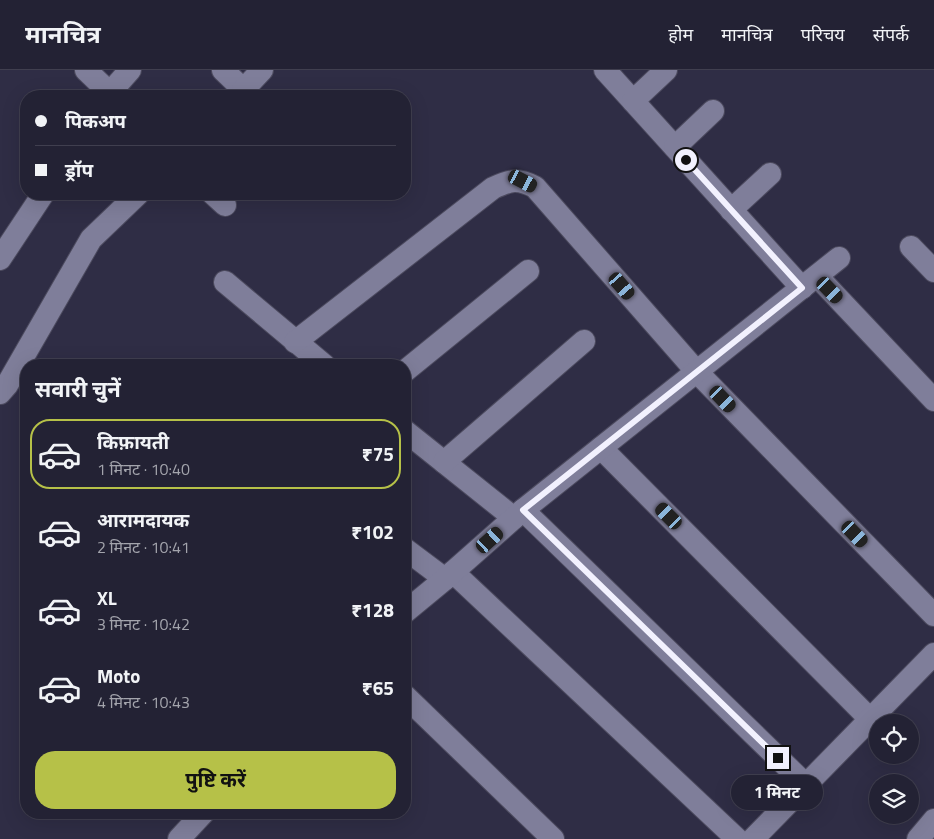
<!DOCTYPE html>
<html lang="hi">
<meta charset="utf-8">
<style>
:root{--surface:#232234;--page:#2f2f40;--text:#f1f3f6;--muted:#a3a4ac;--line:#403f4f;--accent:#b6c148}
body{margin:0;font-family:"Titillium Web","Noto Sans Devanagari",sans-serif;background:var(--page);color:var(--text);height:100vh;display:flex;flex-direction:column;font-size:19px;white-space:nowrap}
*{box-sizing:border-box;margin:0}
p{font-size:16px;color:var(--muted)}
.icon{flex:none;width:28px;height:28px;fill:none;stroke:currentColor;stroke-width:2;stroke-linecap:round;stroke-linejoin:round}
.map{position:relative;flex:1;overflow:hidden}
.drawer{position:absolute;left:20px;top:289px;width:391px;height:460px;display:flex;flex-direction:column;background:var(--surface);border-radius:20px;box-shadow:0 5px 20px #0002,0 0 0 1px var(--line)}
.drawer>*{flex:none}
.banner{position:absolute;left:20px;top:20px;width:391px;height:110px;border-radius:20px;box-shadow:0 5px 20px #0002,0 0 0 1px var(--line);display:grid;align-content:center;height:110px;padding:0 15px;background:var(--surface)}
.fabs{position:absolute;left:869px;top:644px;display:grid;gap:10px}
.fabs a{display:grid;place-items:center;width:50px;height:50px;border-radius:50%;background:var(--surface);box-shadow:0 5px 20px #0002,0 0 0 1px var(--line);font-size:25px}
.end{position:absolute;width:22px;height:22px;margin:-11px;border:6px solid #f2f1fe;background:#111;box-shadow:0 0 0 2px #111}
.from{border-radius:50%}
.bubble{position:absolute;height:35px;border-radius:18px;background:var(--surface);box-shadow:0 5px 20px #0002,0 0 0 1px var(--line);font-size:16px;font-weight:700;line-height:35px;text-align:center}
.car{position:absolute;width:15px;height:30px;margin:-15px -8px;border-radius:6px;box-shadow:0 0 4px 1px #0007;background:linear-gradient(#222 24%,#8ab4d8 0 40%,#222 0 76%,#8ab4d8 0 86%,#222 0)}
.banner b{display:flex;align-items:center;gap:18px;height:48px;font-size:19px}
.banner b+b{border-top:1px solid var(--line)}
.banner i{width:12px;height:12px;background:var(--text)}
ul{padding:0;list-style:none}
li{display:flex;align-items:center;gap:15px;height:70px;margin:0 10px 8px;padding:0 5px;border:2px solid transparent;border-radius:20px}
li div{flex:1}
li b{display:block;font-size:19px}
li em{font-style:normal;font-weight:700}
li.active{border-color:var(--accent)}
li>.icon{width:45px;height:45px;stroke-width:1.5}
h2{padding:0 15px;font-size:22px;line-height:60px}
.cta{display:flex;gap:10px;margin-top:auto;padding:10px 15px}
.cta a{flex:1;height:58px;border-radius:20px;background:var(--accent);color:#111;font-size:20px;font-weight:700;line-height:58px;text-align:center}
header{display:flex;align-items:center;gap:30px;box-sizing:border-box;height:70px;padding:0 25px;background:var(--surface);border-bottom:1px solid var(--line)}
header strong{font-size:24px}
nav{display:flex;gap:28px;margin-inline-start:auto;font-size:18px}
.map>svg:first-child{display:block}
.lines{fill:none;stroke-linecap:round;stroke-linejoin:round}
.minor-casing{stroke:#4c4a5e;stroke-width:24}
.minor{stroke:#7f7e9a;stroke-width:22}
.route{stroke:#f2f1fe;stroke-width:6}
</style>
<header>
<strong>मानचित्र</strong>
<nav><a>होम</a><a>मानचित्र</a><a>परिचय</a><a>संपर्क</a></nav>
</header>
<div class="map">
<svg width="934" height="769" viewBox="0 0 934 769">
<rect width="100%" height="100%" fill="#2f2d45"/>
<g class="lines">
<defs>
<g id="minor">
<path d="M86 0 113 26"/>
<path d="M223 0 250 26"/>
<path d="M605 0 802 218"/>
<path d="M243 20 262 0"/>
<path d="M107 26 130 0"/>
<path d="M633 31 666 0"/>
<path d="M675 77 713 41"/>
<path d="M213 124 225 135"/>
<path d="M731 140 770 104"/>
<path d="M911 177 934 201"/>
<path d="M0 189 43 124"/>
<path d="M817 206 934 330"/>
<path d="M225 212 324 295"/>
<path d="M295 272 493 118C511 110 517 108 535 117L697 302 934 545"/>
<path d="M405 301 528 201"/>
<path d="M0 323 7 315 91 169 138 124"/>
<path d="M405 361 514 448"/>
<path d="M601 378 871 650"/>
<path d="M444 392 584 271"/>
<path d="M523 440 806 715"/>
<path d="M405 479 445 509"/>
<path d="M453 502 737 769"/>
<path d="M405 542 445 509 523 440 839 188"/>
<path d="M405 626 553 769"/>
<path d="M179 769 204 742"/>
<path d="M753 769 934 584"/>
<path d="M918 769 934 750"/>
</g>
</defs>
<use href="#minor" class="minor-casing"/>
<use href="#minor" class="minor"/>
</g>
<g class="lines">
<path class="route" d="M686 90 802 218 523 440 778 688"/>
</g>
</svg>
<div class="fabs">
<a><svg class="icon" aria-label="locate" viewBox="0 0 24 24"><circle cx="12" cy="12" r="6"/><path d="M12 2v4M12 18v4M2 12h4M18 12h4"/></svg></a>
<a><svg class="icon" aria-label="layers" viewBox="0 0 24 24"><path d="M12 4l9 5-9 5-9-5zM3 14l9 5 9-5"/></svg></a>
</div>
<i class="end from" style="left:686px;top:90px"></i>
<i class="end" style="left:778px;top:688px"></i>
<div class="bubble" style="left:731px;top:705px;width:92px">1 मिनट</div>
<i class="car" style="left:523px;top:111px;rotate:117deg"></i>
<i class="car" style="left:622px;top:216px;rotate:139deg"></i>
<i class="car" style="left:830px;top:220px;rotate:136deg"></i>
<i class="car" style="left:723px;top:329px;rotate:136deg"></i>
<i class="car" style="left:669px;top:446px;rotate:315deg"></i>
<i class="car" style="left:855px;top:464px;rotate:136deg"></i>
<i class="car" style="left:490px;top:470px;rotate:48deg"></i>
<div class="banner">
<b><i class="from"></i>पिकअप</b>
<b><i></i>ड्रॉप</b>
</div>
<section class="drawer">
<h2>सवारी चुनें</h2>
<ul>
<li class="active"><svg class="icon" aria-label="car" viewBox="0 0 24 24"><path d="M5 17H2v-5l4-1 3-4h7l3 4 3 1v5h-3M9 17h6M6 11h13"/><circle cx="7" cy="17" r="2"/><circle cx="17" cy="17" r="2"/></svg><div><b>किफ़ायती</b><p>1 मिनट · 10:40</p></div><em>₹75</em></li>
<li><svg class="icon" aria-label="car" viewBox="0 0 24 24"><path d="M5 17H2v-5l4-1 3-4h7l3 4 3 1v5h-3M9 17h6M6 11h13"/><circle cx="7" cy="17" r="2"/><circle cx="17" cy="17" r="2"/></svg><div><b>आरामदायक</b><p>2 मिनट · 10:41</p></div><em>₹102</em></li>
<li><svg class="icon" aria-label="car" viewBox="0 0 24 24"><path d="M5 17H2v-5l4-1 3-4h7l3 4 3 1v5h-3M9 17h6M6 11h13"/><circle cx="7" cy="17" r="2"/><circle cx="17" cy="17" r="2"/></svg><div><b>XL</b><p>3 मिनट · 10:42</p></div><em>₹128</em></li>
<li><svg class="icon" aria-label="car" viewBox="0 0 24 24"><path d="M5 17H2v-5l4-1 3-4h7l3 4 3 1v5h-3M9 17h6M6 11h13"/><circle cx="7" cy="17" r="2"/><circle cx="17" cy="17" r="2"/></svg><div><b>Moto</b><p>4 मिनट · 10:43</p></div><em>₹65</em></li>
</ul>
<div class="cta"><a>पुष्टि करें</a></div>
</section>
</div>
